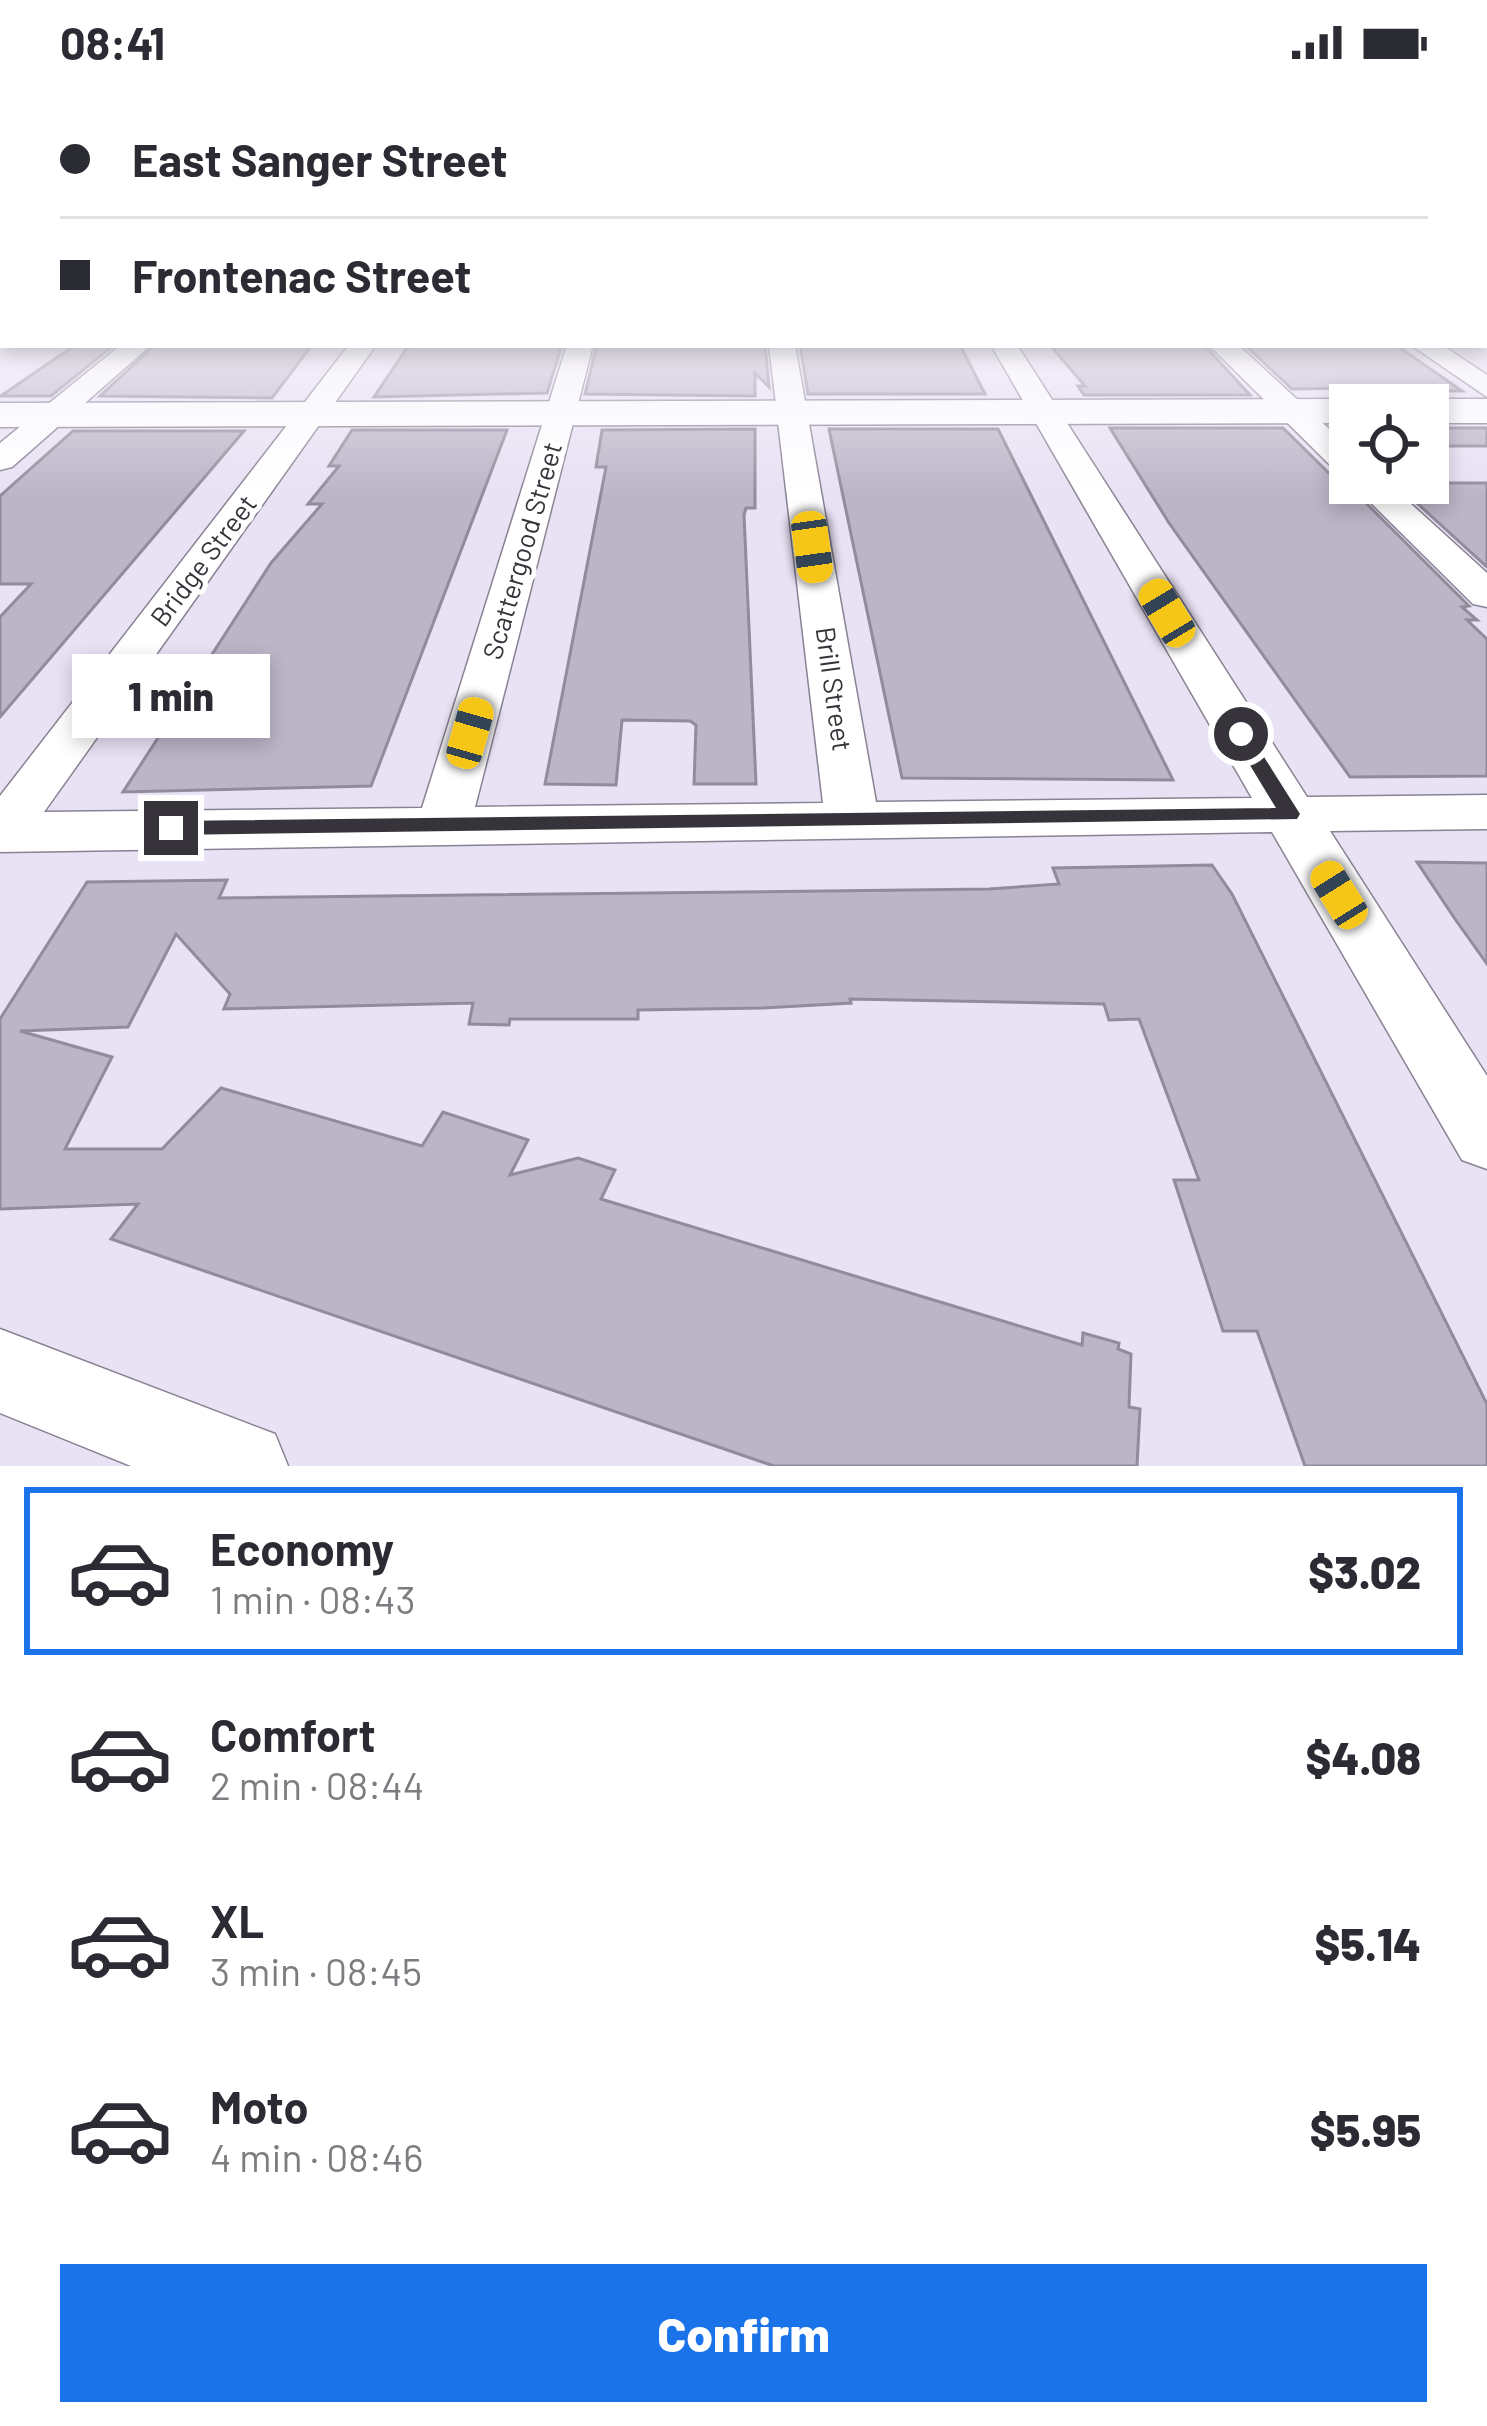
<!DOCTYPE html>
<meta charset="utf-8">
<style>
:root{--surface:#fff;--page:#f2f2f3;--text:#2b2b33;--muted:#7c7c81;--line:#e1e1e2;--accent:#1a73e8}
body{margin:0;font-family:Barlow,sans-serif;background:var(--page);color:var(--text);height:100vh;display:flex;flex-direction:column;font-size:45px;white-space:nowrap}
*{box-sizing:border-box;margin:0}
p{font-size:39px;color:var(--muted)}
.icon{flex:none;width:66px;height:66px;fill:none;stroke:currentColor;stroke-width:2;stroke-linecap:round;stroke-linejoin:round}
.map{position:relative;height:1382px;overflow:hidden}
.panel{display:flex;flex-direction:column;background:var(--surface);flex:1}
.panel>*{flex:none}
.guide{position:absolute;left:0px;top:0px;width:1488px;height:264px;box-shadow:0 6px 18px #0003;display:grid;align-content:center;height:264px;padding:0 60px;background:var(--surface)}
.controls{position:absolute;left:1329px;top:300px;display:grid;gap:24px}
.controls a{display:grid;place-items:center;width:120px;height:120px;border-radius:0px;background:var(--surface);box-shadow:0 6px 18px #0003;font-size:60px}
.end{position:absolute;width:54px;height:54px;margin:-27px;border:15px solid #36333a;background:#fff;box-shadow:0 0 0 6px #fff}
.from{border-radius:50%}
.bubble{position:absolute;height:84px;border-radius:0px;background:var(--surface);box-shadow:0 6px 18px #0003;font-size:39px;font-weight:800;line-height:84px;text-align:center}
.car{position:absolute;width:36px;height:72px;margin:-36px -18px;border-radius:15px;box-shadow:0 0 9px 3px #0007;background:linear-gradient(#f5c518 24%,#345 0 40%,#f5c518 0 76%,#345 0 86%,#f5c518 0)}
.guide b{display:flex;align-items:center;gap:42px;height:114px;font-size:45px}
.guide b+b{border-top:3px solid var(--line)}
.guide i{width:30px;height:30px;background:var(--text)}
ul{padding:21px 0 0;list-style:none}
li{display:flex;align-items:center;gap:36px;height:168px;margin:0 24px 18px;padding:0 36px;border:6px solid transparent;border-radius:0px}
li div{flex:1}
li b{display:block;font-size:45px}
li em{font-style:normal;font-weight:800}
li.selected{border-color:var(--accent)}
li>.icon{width:108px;height:108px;stroke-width:1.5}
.primary-button{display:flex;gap:24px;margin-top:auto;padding:24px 60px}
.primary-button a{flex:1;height:138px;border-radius:0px;background:var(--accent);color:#fff;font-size:48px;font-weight:800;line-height:138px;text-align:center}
.status{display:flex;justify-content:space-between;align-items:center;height:84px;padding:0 60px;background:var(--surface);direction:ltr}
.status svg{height:33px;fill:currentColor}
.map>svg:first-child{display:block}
.building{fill:#bcb4c7;stroke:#928b9c;stroke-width:3}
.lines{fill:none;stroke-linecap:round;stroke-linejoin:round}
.minor-casing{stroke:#898293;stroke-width:3}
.major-casing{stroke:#898293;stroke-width:3}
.minor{fill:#fff;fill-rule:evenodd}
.major{fill:#fff;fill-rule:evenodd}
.route{fill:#36333a}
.labels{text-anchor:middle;stroke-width:10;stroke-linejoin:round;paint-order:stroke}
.far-street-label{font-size:27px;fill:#36333a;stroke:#fff}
</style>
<div class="status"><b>08:41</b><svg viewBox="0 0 49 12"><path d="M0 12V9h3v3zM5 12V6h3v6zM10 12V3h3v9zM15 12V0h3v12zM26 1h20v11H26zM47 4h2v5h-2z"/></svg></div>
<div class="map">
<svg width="1487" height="1382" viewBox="0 0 1487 1382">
<rect width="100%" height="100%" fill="#e9e1f4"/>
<g class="building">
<path d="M75 261H114L51 312H1Z"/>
<path d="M155 261H312L272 314 100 312Z"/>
<path d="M409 261H562L547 309 374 313Z"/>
<path d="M597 261H765L769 303 755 289V312L585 310Z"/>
<path d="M800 261H960L985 310H808Z"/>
<path d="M1050 261H1204L1250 311H1084L1078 302H1085Z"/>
<path d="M1245 261H1396L1462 307H1428L1433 310 1408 321H1382L1361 304 1292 305Z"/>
<path d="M1110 344H1283L1339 399H1346L1469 522 1462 523 1477 536H1467L1487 555V692L1350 693 1169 439Z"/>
<path d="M1428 344H1487V362H1433Z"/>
<path d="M755 345V424H746L744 431 756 700H694L696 641 690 637 622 636 616 701 545 700 606 383H596L602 346Z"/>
<path d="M829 345H998L1173 696 902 694Z"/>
<path d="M352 346H507L371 702 123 708 271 479 322 420H308L339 382H329Z"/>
<path d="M73 347H244L0 633V533L31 500H0V412Z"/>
<path d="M1395 399H1487V483Z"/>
<path d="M1417 778 1487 779V880L1455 835Z"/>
<path d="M1212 781 1232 810 1487 1320V1382H1305L1257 1247H1223L1174 1096H1199L1139 935 1109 936 1104 920 850 915 851 919 763 924 638 926V935H510L509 941 469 940 473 919 224 925 230 910 176 850 128 943 20 947 112 973 65 1065H162L221 1004 422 1062 443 1028 528 1056 510 1091 578 1074 615 1086 601 1115 1082 1261 1083 1249 1119 1259 1118 1265 1131 1270 1129 1323 1140 1325 1137 1382H774L111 1155 138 1120 0 1125V935L87 798 227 796 219 814 989 805 1059 800 1053 784Z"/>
</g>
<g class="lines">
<defs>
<g id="minor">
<path d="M0 218H3L0 229Z"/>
<path d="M121 261H151L12 383 0 386V359Z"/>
<path d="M349 261H376L44 728 422 724 567 261H593L475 723 823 719 769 261H795L876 718 1252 714 991 261H1017L1307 713 1487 711V745L1330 747 1487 992V1085L1462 1076 1272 748 0 768V712Z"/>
<path d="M1209 261H1238L1350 364V392L1338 389Z"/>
<path d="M1411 261H1442L1487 291V313Z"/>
<path d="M1351 399H1388L1487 489V523L1473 520Z"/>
<path d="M0 1245 275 1350 288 1382H131L0 1329Z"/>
</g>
<g id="major">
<path d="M1350 315 1366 321H1350V339L0 343V319Z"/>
<path d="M1428 315H1487V339H1428V321H1412Z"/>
</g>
</defs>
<use href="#minor" class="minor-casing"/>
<use href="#major" class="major-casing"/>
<use href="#minor" class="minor"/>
<use href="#major" class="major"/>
</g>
<linearGradient id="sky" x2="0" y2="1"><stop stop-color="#8ea6da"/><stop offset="0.53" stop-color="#f5f2fa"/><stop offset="1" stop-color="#f5f2fa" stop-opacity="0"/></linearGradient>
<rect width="1487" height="412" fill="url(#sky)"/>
<path class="route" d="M1234 646H1247L1300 730 1297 735 171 751 160 744 171 737 1276 724 1231 650Z"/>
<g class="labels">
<g class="far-street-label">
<text transform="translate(523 467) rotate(-74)" y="9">Scattergood Street</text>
<text transform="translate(204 477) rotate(-53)" y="9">Bridge Street</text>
<text transform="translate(833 605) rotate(82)" y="9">Brill Street</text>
</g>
</g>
</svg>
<div class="controls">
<a><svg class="icon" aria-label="locate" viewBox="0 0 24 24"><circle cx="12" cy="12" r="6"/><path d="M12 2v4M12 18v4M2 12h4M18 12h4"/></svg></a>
</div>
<i class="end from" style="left:1241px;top:650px"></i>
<i class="end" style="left:171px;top:744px"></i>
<div class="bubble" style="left:72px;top:570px;width:198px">1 min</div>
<i class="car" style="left:812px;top:463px;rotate:172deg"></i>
<i class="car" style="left:1167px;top:529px;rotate:329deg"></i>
<i class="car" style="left:470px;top:649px;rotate:16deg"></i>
<i class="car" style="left:1339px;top:811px;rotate:328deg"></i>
<div class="guide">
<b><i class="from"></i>East Sanger Street</b>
<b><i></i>Frontenac Street</b>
</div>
</div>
<section class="panel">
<ul>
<li class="selected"><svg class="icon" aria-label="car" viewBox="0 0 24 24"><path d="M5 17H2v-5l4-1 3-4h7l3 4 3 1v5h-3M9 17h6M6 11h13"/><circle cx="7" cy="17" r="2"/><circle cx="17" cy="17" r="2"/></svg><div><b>Economy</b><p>1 min · 08:43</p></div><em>$3.02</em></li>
<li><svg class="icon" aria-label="car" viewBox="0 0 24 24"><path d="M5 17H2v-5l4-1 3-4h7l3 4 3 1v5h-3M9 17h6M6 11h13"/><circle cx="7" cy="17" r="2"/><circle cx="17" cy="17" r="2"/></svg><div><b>Comfort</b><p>2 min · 08:44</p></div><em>$4.08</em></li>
<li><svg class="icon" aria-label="car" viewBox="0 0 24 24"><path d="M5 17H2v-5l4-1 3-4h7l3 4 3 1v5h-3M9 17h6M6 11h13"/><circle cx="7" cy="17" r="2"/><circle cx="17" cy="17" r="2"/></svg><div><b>XL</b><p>3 min · 08:45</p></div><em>$5.14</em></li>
<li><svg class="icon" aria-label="car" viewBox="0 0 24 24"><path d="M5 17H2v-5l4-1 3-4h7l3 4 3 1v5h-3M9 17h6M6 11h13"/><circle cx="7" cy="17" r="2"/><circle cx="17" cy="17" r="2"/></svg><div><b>Moto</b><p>4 min · 08:46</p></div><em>$5.95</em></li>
</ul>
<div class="primary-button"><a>Confirm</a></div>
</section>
